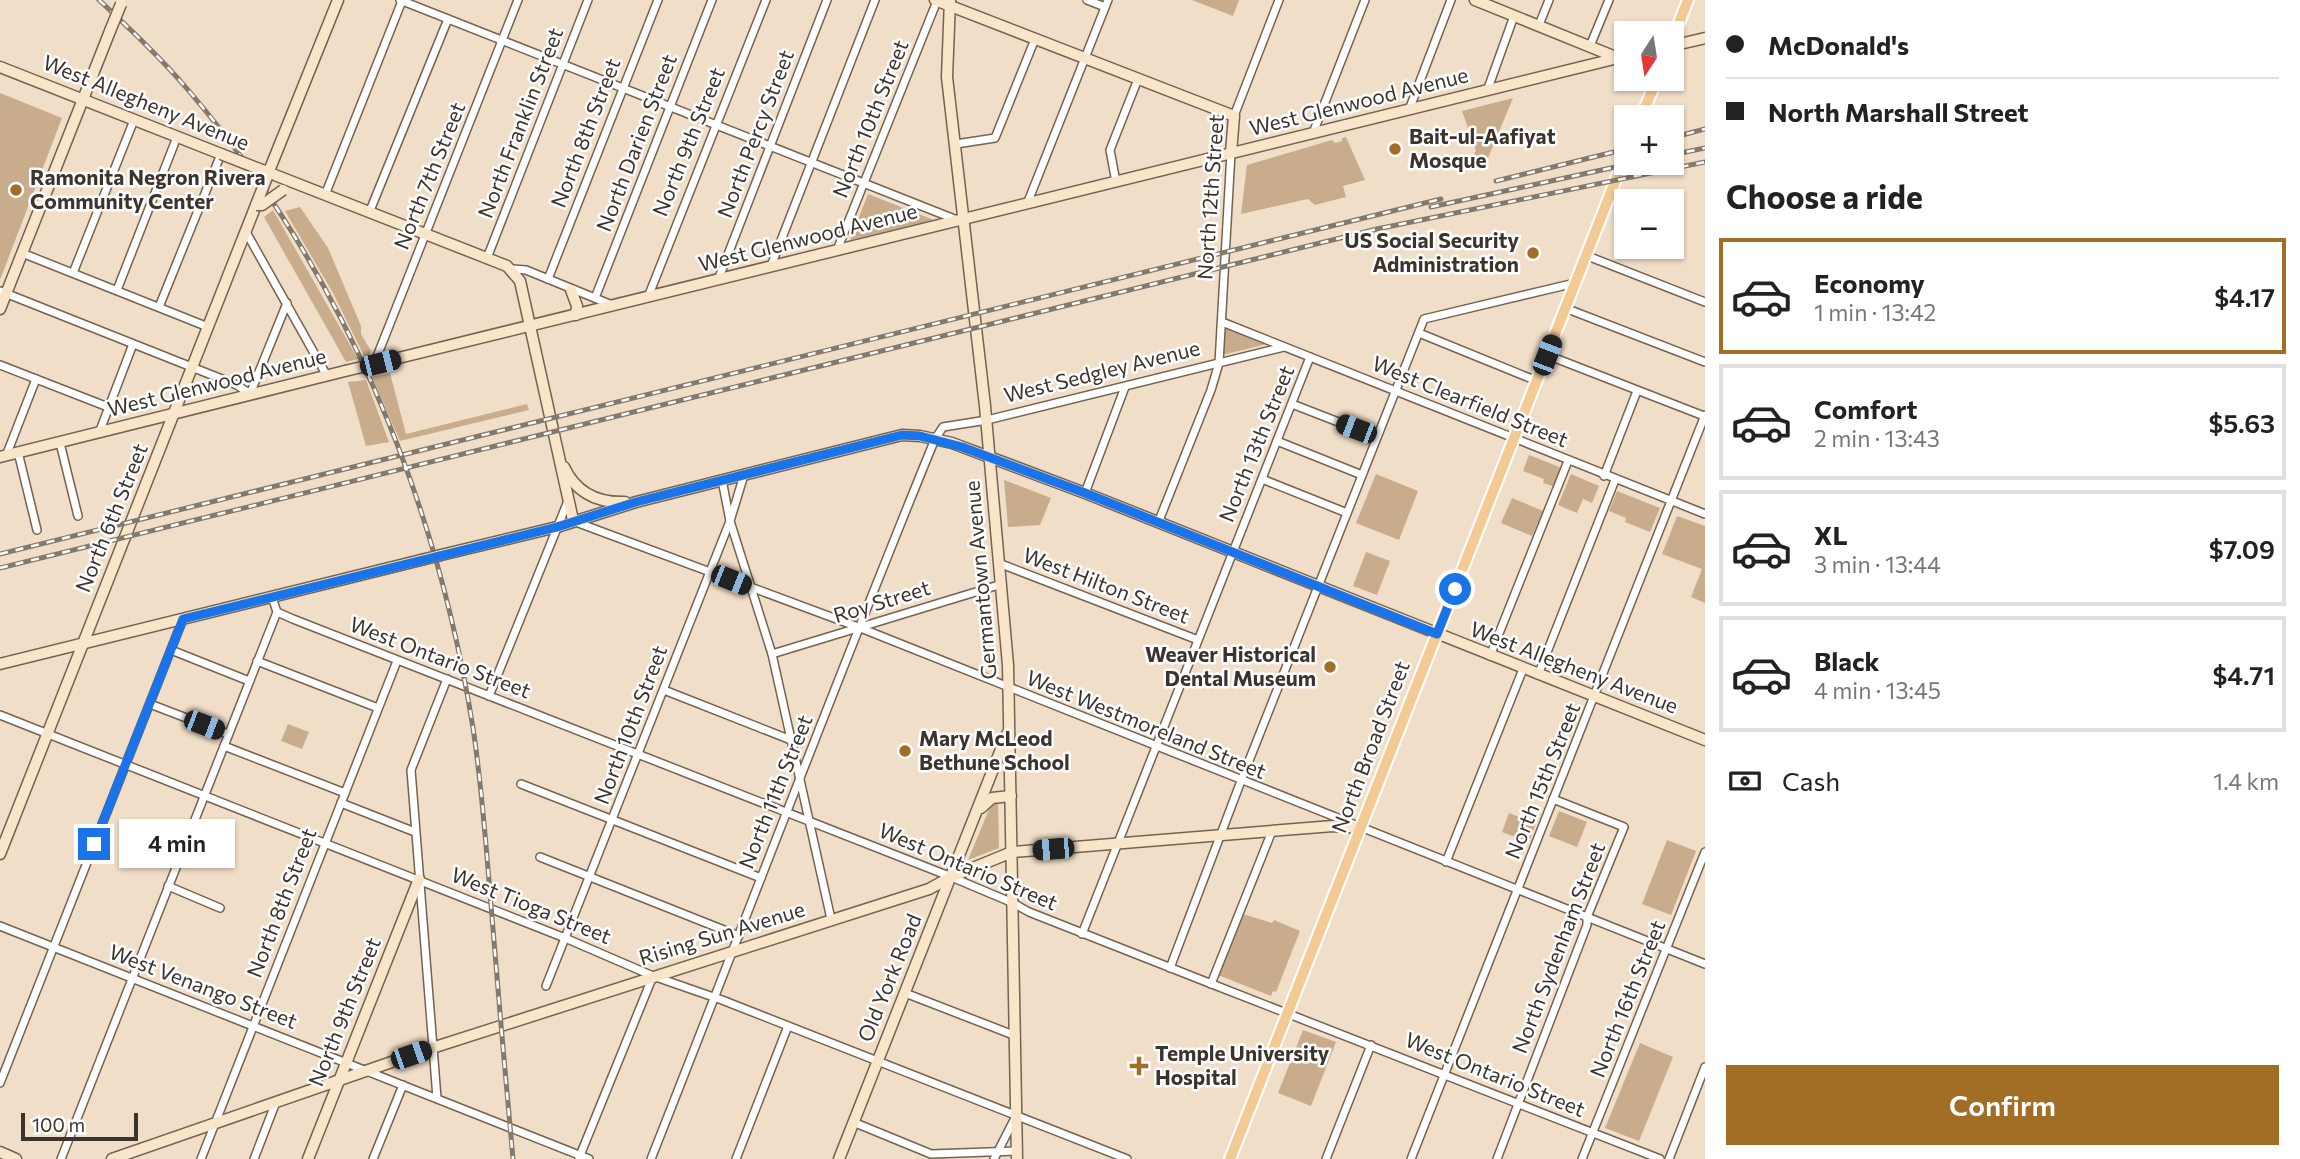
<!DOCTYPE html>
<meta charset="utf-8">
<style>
:root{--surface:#fff;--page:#f2f2f2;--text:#222;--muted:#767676;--line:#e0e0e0;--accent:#a26e26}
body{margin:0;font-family:Commissioner,sans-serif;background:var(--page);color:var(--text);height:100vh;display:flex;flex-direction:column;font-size:26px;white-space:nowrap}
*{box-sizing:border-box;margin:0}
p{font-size:23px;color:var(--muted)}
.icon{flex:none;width:38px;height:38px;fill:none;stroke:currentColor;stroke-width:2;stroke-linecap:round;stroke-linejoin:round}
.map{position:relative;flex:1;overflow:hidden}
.drawer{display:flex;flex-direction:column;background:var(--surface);width:595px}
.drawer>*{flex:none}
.top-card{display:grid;align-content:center;height:154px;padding:0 21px;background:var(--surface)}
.needle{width:46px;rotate:192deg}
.tools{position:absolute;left:1614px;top:21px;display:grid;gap:14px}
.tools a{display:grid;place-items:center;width:70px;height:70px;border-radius:0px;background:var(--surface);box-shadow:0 2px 5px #0004;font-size:35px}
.scale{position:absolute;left:21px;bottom:18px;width:117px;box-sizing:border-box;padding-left:7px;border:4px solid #3c342c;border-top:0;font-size:19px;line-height:24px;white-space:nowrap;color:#3c342c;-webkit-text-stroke:5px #fff;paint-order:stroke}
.end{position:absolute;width:32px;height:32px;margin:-16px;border:9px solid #1a73e8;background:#fff;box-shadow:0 0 0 4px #fff}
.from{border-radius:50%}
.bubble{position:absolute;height:49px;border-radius:0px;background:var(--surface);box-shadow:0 2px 5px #0004;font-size:23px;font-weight:600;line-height:49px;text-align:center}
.car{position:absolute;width:21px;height:42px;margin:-21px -10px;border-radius:9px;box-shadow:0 0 5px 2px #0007;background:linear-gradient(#222 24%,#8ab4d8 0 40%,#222 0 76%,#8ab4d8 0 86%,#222 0)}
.top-card b{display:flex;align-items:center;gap:24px;height:66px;font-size:26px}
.top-card b+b{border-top:2px solid var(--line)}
.top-card i{width:18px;height:18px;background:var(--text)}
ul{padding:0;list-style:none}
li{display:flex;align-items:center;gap:21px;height:116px;margin:0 14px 10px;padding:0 7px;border:4px solid var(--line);border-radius:0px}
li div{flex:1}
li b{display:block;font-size:26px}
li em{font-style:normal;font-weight:600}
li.active{border-color:var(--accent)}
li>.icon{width:63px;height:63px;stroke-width:1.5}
h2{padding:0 21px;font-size:32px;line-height:84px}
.pay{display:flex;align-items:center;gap:18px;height:77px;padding:0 21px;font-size:26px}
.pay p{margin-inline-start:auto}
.primary-button{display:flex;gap:14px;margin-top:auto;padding:14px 21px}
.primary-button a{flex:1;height:80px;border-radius:0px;background:var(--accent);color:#fff;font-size:28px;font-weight:600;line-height:80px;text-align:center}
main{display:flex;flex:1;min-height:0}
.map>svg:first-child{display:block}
.green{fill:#c9ac8b}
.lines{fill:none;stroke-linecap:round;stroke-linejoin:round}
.street-casing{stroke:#746350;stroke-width:10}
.secondary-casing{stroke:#746350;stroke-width:13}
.primary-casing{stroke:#fff;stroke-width:14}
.street{stroke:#fff;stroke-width:7}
.secondary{stroke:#f9e5c9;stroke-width:10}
.primary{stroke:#f4ca94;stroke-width:10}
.rail-casing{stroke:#85796b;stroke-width:5}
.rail{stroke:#fff;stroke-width:2.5;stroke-dasharray:8;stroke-linecap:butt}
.secondary-bridge-casing{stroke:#746350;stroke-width:13;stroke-linecap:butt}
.secondary-bridge{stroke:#f9e5c9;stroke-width:10}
.route{stroke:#1a73e8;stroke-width:9}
.poi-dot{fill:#a26e26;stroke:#fff;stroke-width:2.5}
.labels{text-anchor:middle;stroke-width:5;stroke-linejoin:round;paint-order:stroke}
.street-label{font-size:21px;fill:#3c342c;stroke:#fff}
.poi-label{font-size:21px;font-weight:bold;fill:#3c342c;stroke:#fff;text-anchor:start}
</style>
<main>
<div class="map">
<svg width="1705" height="1159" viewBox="0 0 1705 1159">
<rect width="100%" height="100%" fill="#f1dec8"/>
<g class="green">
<path d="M1192 0H1239L1233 16Z"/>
<path d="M0 93 62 118 0 280Z"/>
<path d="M1513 98 1488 158 1477 161 1475 168 1471 167 1470 160 1476 151 1462 111Z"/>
<path d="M1346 137 1365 180 1343 186 1346 197 1315 205 1308 199 1241 214 1247 165 1332 140 1335 143 1342 141V138Z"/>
<path d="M868 194 934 220 850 240Z"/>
<path d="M300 207 328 248 361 326V334L371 351 368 357 365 358 333 293 285 211Z"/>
<path d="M273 210 358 359 346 362 264 217Z"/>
<path d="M1223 325 1267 344 1222 355Z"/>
<path d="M390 373 406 434 527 404 529 410 400 441 372 377Z"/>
<path d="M366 380 389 442 366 446 348 382Z"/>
<path d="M1529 455 1562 468 1555 487 1543 483 1544 479 1523 471Z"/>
<path d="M1376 474 1418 491 1399 540 1356 523Z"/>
<path d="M1571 474 1599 486 1592 503 1583 499 1577 513 1558 505Z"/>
<path d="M1004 480 1051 498 1040 525 1008 527Z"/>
<path d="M1617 491 1660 508 1650 532 1625 522 1626 518 1609 511Z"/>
<path d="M1512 498 1543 511 1532 536 1501 523Z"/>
<path d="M1677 516 1705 526V603L1691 597 1702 569 1662 554Z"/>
<path d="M1366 552 1390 561 1377 595 1353 586Z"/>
<path d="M288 724 309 732 302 749 281 741Z"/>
<path d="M995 803 998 804 999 848 968 860 990 807Z"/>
<path d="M1559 811 1587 822 1577 847 1549 836Z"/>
<path d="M1509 813 1536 823 1529 842 1502 832Z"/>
<path d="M1667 840 1696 851 1671 915 1642 904Z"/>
<path d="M1243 914 1272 923 1274 920 1300 931 1276 992 1273 991 1271 996 1218 975Z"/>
<path d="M1303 1030 1336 1042 1311 1106 1278 1093Z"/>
<path d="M1640 1043 1673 1057 1639 1141 1605 1128Z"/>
</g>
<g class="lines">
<defs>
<g id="street">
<path d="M400 0 957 220"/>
<path d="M1087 0 1105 7"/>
<path d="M1539 25 1549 0"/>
<path d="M1590 46 1609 0"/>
<path d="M1487 91 1514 16"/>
<path d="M1409 110 1451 0"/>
<path d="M1234 116 1279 0"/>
<path d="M1313 133 1365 0"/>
<path d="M956 144 995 138 1035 39"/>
<path d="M1116 182 1110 150 1138 79"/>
<path d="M325 195 402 1"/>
<path d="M1027 204 1108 0"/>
<path d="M369 213 448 19"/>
<path d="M246 232 327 376"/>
<path d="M837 250 937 1"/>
<path d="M22 253 208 327"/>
<path d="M1585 255 1705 302"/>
<path d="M487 258 588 0"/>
<path d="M771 266 875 0"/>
<path d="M512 269 526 270 612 305"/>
<path d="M73 273 134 120"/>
<path d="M548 279 658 0"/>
<path d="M718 280 827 0"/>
<path d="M117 290 177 137"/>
<path d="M0 291 237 385 250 394 287 303"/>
<path d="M648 297 766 0"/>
<path d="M595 298 712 0"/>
<path d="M159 307 221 154"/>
<path d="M1565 308 1705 362"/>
<path d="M1222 322 1705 514"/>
<path d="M1419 333 1537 381"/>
<path d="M1547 355 1704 416"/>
<path d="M374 364 518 0"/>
<path d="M0 365 108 407"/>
<path d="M1292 404 1377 437"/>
<path d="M99 433 133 344"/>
<path d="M1277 441 1362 475"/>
<path d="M60 443 78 516"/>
<path d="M18 452 37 530"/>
<path d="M6 456 36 379"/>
<path d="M1604 476 1637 391"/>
<path d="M1262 479 1347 513"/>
<path d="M722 480 730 521 772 654 831 919"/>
<path d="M1085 493 1125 387"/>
<path d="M573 521 858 627 1705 964"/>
<path d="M1158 523 1211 390 1219 363 1231 153"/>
<path d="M1001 564 1198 640"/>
<path d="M272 597 277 612 293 619 949 876 1013 903 1029 912C1239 995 1449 1077 1660 1159"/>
<path d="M171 650 249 681"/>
<path d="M772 654 1002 584"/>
<path d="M1490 656 1568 461"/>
<path d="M257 661 378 708"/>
<path d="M1538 675 1615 480"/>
<path d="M664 690 791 740"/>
<path d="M489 696 568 501"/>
<path d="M150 704 228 734"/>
<path d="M0 715 565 938 653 976 722 1000 1127 1159"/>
<path d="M224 746 345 793"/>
<path d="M521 784 761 878"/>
<path d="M341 803 415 832"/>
<path d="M540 857 739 936"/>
<path d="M1446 862 1523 669"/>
<path d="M168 886 220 908"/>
<path d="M0 926 589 1159"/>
<path d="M1082 934 1310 357"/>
<path d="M1170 968 1241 781 1424 319 1575 283"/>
<path d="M1211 984 1272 831"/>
<path d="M546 986 730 521 744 475"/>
<path d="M905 993 1016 1036"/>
<path d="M0 1083 183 619"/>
<path d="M437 1098 411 770 447 679"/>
<path d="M853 1122 931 1154 1017 1151"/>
<path d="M579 1158 653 976"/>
<path d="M61 1159 277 612"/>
<path d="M201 1159 397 661"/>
<path d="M254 1159 276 1102"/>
<path d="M373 1159 403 1085"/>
<path d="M651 1159C746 919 837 678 935 439L943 427 987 420 1284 347"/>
<path d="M736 1159 788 1026"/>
<path d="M994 1159 1016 1116"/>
<path d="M1326 1159 1371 1045"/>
<path d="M1411 1159 1705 415"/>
<path d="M1497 1159 1587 925V917L1624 827 1553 799"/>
<path d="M1582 1159 1705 852"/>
<path d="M1669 1159 1705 1067"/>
</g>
<g id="secondary">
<path d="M935 0 1234 116 1231 153"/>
<path d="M950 0 947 77 985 406 1008 665 1017 1159"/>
<path d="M1475 0 1618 58"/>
<path d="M1671 46 1705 38"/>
<path d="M0 67 221 154"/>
<path d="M262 170 507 266 520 281 573 520"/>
<path d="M267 176 338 0"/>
<path d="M571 290 577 306 576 315"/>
<path d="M0 309 110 31"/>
<path d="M370 365 1626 56"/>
<path d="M0 457 345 371"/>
<path d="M564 467C576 493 598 503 625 502"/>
<path d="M441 555 557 527 636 502 902 435 920 436 952 443 1085 493 1705 740"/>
<path d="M0 664 421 560"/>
<path d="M981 808 992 798 1011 796"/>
<path d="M0 854 256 205"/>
<path d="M0 1152 16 1159"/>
<path d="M112 1159 432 1048 929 889 951 877 1012 852 1333 826 1360 828"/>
<path d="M308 1159 419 879"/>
<path d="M839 1159 1007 734"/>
</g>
<g id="primary">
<path d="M1671 43 1688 0"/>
<path d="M1641 117 1657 79"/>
<path d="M1230 1159 1626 154"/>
</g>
</defs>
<use href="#street" class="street-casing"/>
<use href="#secondary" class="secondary-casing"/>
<use href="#primary" class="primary-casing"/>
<use href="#street" class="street"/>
<use href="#secondary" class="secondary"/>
<use href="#primary" class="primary"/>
<defs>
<g id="rail">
<path d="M99 0C130 29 161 58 189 91 342 270 436 495 473 728 482 787 486 846 491 905 498 990 505 1074 513 1159"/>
<path d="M1671 138 1705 129"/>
<path d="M1671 155 1705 148"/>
<path d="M1496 181 1626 149"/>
<path d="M1431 207 1634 163"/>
<path d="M0 554 1441 199"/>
<path d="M0 568 1377 229 1705 162"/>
</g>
</defs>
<use href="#rail" class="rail-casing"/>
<use href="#rail" class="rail"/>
<defs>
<g id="secondary-bridge">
<path d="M110 31 121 4"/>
<path d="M221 154 262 170"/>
<path d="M256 205H262L283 190"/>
<path d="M256 205 267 177"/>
<path d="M345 371 370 365"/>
<path d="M421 560 441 555"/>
</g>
</defs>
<use href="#secondary-bridge" class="secondary-bridge-casing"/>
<use href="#secondary-bridge" class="secondary-bridge"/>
</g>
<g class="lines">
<path class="route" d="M94 844 183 619 557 527 636 502 902 435 920 436 962 447 1085 493 1437 634 1455 589"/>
</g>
<g class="poi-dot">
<circle cx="1395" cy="149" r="7"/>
<circle cx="16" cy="190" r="7"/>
<circle cx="1533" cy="253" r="7"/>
<circle cx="1330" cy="667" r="7"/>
<circle cx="905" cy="751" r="7"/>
<path d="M1135.5 1055.5h7v7h7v7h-7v7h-7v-7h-7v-7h7z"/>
</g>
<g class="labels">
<g class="street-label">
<text transform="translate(1359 102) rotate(-14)" y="7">West Glenwood Avenue</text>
<text transform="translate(146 103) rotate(22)" y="7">West Allegheny Avenue</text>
<text transform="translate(871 119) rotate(-68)" y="7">North 10th Street</text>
<text transform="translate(521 123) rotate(-69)" y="7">North Franklin Street</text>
<text transform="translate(586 133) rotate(-69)" y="7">North 8th Street</text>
<text transform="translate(756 134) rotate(-69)" y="7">North Percy Street</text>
<text transform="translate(689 142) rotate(-68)" y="7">North 9th Street</text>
<text transform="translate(637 143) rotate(-69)" y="7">North Darien Street</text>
<text transform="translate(430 176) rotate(-68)" y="7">North 7th Street</text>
<text transform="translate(1211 197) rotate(-86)" y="7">North 12th Street</text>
<text transform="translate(808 238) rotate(-14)" y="7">West Glenwood Avenue</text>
<text transform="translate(1102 372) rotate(-14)" y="7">West Sedgley Avenue</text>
<text transform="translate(217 383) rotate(-14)" y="7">West Glenwood Avenue</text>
<text transform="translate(1470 402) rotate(22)" y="7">West Clearfield Street</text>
<text transform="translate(1257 444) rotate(-68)" y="7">North 13th Street</text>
<text transform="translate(112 518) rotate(-68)" y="7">North 6th Street</text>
<text transform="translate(981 580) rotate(-95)" y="7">Germantown Avenue</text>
<text transform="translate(1106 586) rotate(21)" y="7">West Hilton Street</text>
<text transform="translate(882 602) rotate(-17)" y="7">Roy Street</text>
<text transform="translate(440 658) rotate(21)" y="7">West Ontario Street</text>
<text transform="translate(1574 668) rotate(21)" y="7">West Allegheny Avenue</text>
<text transform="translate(631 725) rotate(-69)" y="7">North 10th Street</text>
<text transform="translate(1146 725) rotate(22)" y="7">West Westmoreland Street</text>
<text transform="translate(1371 747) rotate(-69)" y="7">North Broad Street</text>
<text transform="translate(1543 781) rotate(-68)" y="7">North 15th Street</text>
<text transform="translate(776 792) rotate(-68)" y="7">North 11th Street</text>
<text transform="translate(968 867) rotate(23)" y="7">West Ontario Street</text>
<text transform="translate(282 903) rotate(-69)" y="7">North 8th Street</text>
<text transform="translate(531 906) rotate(22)" y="7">West Tioga Street</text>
<text transform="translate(722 934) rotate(-17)" y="7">Rising Sun Avenue</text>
<text transform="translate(1559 948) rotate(-69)" y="7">North Sydenham Street</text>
<text transform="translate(890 978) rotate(-68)" y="7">Old York Road</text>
<text transform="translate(203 987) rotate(21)" y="7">West Venango Street</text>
<text transform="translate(1628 999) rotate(-68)" y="7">North 16th Street</text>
<text transform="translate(345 1012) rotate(-68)" y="7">North 9th Street</text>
<text transform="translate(1495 1075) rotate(22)" y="7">West Ontario Street</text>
</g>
<g class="poi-label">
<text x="1409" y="144">Bait-ul-Aafiyat<tspan x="1409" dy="24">Mosque</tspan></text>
<text x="30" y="185">Ramonita Negron Rivera<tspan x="30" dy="24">Community Center</tspan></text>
<text x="1519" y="248" text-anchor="end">US Social Security<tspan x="1519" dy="24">Administration</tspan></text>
<text x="1316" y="662" text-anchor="end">Weaver Historical<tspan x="1316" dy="24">Dental Museum</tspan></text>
<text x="919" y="746">Mary McLeod<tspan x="919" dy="24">Bethune School</tspan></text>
<text x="1155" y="1061">Temple University<tspan x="1155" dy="24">Hospital</tspan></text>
</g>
</g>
</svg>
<div class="tools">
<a><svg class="needle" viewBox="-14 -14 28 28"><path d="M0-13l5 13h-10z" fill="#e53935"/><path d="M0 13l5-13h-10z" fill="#767676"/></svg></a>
<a>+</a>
<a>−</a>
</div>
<div class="scale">100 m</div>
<i class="end from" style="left:1455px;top:589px"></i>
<i class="end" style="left:94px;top:844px"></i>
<div class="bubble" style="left:119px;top:819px;width:116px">4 min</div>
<i class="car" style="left:1547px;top:355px;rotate:21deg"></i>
<i class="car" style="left:380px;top:363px;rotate:76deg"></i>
<i class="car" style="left:1356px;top:429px;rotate:291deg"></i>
<i class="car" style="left:731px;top:580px;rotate:112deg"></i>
<i class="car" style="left:204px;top:725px;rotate:111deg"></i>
<i class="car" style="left:1053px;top:849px;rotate:265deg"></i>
<i class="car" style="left:411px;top:1055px;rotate:71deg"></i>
</div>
<section class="drawer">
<div class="top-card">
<b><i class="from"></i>McDonald's</b>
<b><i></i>North Marshall Street</b>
</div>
<h2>Choose a ride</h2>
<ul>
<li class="active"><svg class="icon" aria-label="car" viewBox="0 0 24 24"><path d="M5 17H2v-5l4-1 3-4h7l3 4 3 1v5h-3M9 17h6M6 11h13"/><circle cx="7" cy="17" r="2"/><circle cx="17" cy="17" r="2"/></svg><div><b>Economy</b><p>1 min · 13:42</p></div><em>$4.17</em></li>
<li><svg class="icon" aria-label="car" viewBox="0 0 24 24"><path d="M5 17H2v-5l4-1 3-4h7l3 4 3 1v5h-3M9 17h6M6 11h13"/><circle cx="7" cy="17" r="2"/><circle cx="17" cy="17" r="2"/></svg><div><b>Comfort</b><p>2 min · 13:43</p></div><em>$5.63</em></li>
<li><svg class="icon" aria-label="car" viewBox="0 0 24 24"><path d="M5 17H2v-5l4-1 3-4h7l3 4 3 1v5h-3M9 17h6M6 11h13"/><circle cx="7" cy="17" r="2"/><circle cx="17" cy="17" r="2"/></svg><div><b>XL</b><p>3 min · 13:44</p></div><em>$7.09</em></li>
<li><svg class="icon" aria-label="car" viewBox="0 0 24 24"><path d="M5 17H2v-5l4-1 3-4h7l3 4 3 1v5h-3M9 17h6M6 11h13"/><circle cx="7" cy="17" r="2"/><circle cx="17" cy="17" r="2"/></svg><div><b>Black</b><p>4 min · 13:45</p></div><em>$4.71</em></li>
</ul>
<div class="pay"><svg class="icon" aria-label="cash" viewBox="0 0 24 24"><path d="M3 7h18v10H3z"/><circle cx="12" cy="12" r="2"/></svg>Cash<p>1.4 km</p></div>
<div class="primary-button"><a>Confirm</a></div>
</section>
</main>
